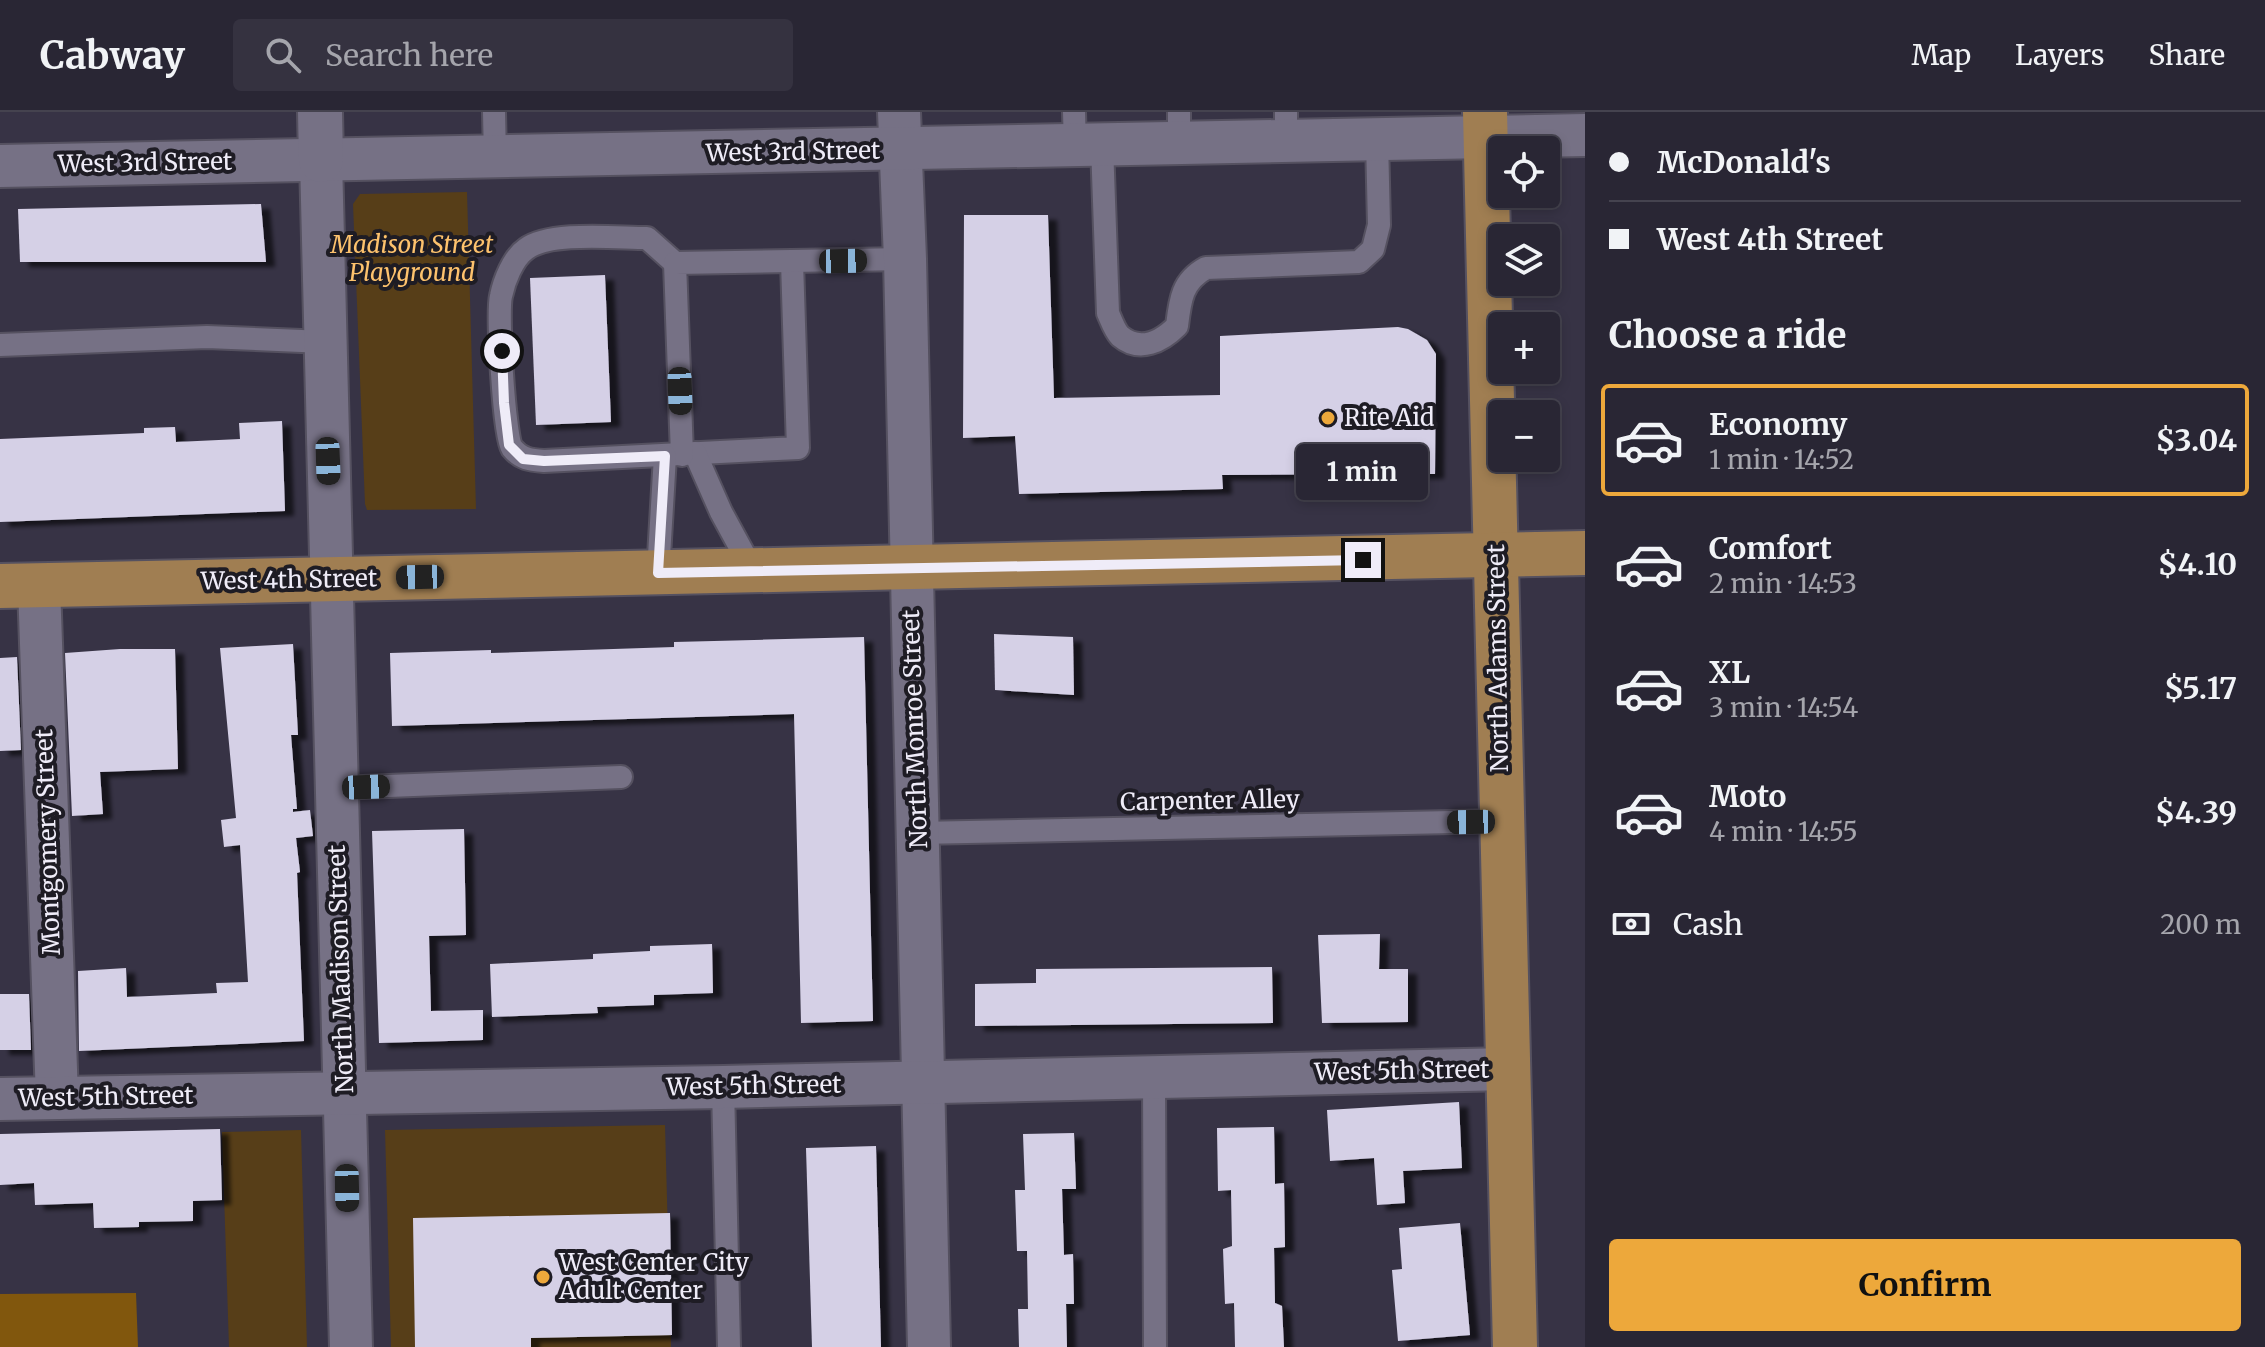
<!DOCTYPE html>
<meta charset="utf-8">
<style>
:root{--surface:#292634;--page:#353240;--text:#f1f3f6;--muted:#a5a5ac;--line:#45434f;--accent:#eda83b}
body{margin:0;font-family:Merriweather,serif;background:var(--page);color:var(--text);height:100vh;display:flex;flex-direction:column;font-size:30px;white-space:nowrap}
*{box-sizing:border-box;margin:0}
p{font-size:26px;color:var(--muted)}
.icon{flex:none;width:44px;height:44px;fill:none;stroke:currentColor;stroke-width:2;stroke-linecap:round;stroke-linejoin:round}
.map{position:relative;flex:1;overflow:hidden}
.sheet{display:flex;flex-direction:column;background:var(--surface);width:680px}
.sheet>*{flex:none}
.top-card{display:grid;align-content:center;height:176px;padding:0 24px;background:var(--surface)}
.fabs{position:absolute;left:1488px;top:24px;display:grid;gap:16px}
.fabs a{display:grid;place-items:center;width:72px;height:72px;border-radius:8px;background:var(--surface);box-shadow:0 4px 12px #0003,0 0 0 2px var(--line);font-size:40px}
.end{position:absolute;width:36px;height:36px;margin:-18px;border:10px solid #efecf8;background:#111;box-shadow:0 0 0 4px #111}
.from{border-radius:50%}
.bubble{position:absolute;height:56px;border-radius:8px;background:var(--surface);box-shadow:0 4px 12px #0003,0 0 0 2px var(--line);font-size:26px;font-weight:700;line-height:56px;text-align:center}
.car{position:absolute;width:24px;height:48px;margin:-24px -12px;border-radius:10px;box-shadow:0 0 6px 2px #0007;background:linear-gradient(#222 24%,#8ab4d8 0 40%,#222 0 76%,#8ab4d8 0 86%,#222 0)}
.top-card b{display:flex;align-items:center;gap:28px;height:76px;font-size:30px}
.top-card b+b{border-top:2px solid var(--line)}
.top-card i{width:20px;height:20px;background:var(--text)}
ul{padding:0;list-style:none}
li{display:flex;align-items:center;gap:24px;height:112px;margin:0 16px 12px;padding:0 8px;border:4px solid transparent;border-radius:8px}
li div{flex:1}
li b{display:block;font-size:30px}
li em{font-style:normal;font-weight:700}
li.current{border-color:var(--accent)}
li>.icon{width:72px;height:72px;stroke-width:1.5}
h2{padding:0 24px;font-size:36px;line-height:96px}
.pay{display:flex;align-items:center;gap:20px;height:88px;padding:0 24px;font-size:30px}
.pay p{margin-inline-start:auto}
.button{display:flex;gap:16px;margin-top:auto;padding:16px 24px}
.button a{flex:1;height:92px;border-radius:8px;background:var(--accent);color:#111;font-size:32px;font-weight:700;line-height:92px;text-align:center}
header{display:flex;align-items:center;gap:48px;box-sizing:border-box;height:112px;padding:0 40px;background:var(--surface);border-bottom:2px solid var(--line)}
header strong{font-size:38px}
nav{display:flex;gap:44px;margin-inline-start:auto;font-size:28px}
.search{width:560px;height:72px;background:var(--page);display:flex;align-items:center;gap:20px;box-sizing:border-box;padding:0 28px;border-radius:8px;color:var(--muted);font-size:30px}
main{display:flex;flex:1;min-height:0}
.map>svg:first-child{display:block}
.green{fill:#573e18}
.forest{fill:#81570d}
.building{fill:#d5d0e6;filter:url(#shadow)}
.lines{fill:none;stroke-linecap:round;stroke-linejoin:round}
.service-casing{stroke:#555160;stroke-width:26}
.minor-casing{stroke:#555160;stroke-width:46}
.tertiary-casing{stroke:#555160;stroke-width:48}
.primary-casing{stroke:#555160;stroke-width:48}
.service{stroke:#767185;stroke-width:22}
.minor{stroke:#767185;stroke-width:42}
.tertiary{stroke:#767185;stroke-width:44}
.primary{stroke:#a07e52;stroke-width:44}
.route{stroke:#efecf8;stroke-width:10}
.poi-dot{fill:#eda83b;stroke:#1e1c24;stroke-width:3}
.labels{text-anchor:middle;stroke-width:8;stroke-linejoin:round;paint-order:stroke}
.street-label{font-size:24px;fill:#efecf8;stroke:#1e1c24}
.park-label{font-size:24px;font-style:italic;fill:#fdc26d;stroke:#1e1c24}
.poi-label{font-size:24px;fill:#efecf8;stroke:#1e1c24;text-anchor:start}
</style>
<header>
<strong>Cabway</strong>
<div class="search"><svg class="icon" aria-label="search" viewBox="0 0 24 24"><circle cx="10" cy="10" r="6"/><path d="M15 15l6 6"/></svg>Search here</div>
<nav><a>Map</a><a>Layers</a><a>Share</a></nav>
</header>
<main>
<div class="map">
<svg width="1585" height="1235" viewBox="0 0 1585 1235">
<defs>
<filter id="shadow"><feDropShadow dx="9" dy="5" stdDeviation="2" flood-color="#0009"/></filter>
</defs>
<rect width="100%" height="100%" fill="#373345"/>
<g class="green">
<path d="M467 80 476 397 367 398 365 392 353 92 360 82Z"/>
<path d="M665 1013 671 1235H391L385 1018Z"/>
<path d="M301 1018 307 1235H229L222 1020Z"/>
</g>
<path class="forest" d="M136 1181 138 1235H0V1182Z"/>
<g class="building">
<path d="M261 92 266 150H20L18 97Z"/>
<path d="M964 103H1048L1054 286 1220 283V224L1398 215 1408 217 1427 228 1436 242 1435 362 1222 363 1223 377 1019 382 1015 324 963 326Z"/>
<path d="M605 163 611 310 536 313 530 166Z"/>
<path d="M282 309 285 399 0 410V327L144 321V316L175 315 176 330 240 327 239 311Z"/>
<path d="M994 522 1073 525 1074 583 995 578Z"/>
<path d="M864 525 873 909 801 911 794 602 392 614 390 541 491 538V541L674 535V530Z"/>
<path d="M293 532 298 623H291L297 697H293V700L310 698 313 724 296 726 300 760 297 761 304 929 79 939 78 859 126 856 127 885 217 881 216 871 248 870 240 733 224 735 221 708 236 706 220 536Z"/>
<path d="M120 537H175L178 657 100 660 103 702 72 704 65 541Z"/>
<path d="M17 545 21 638 0 639V546Z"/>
<path d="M464 717 466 823 429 824 431 899 483 898V928L379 931 372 719Z"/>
<path d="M1380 822 1379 857H1408V910L1322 911 1318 823Z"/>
<path d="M712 832 713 881 654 883V893L597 895 598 901 492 905 490 852 593 847V842L650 839V834Z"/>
<path d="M1272 855 1273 911 975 914V872L1036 871V857Z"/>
<path d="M0 882H29L31 938H0Z"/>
<path d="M1459 990 1462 1056 1403 1059 1405 1091 1377 1093 1374 1046 1330 1049 1327 998Z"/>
<path d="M1274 1015 1275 1072 1284 1071 1285 1135 1274 1136 1275 1191 1282 1194 1284 1235H1235L1234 1191 1225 1192 1223 1137 1232 1134 1231 1078 1218 1079 1217 1016Z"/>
<path d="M220 1017 222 1088 193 1089V1109L139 1110V1115L94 1116 93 1091 35 1093 34 1071 0 1073V1022Z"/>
<path d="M1074 1021 1076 1077H1062L1064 1143 1073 1142 1074 1192H1066L1067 1235H1019L1018 1197H1028L1027 1139H1017L1015 1078H1025L1023 1022Z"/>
<path d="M876 1034 881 1235H812L806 1036Z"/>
<path d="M670 1101 672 1223 531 1226V1235H415L413 1106Z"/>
<path d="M1460 1111 1470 1223 1398 1229 1392 1158 1402 1157 1399 1116Z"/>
</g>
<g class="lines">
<defs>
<g id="service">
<path d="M494 0 495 45"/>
<path d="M1074 0 1075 34"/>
<path d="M1179 0V32"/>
<path d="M1286 0V30"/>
<path d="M1102 33 1108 201C1111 208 1115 219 1120 224 1140 241 1162 229 1177 214 1180 188 1182 169 1206 156L1359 150 1373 137 1379 113 1377 27"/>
<path d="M675 151 647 126C616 126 550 119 526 137 513 146 504 169 501 184 497 201 504 324 512 336 521 347 530 348 544 349L798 336 792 150"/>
<path d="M0 233 207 225 325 230"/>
<path d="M695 341 721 400 753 459"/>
<path d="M682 343 675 151 905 147"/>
<path d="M658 461 665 344"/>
<path d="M337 676 621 665"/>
<path d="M918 721 1502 709"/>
<path d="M1154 965 1155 1235"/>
<path d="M723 975 729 1235"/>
</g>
<g id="minor">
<path d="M899 0 905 147 929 1235"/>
<path d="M321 48 351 1235"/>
<path d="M0 54 1585 23"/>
<path d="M39 474 57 986"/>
<path d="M0 987 723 975 1508 957"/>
</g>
<path id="tertiary" d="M320 0 321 48"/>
<g id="primary">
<path d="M1485 0 1515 1235"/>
<path d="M0 474 1585 441"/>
</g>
</defs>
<use href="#service" class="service-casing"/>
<use href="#minor" class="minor-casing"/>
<use href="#tertiary" class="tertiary-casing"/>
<use href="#primary" class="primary-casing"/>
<use href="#service" class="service"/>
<use href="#minor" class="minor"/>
<use href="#tertiary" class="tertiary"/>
<use href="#primary" class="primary"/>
</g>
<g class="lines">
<path class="route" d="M502 239 504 291 509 333 523 347 544 349 665 344 658 461 1363 448"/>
</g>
<g class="poi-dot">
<circle cx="1328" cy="306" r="8"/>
<circle cx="543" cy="1165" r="8"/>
</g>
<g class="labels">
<g class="street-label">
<text transform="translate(793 40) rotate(-1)" y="8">West 3rd Street</text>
<text transform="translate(145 51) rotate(-1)" y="8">West 3rd Street</text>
<text transform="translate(289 468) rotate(-1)" y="8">West 4th Street</text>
<text transform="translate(1498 546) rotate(-91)" y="8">North Adams Street</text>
<text transform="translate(915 617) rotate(-92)" y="8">North Monroe Street</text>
<text transform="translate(1210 689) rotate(-1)" y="8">Carpenter Alley</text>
<text transform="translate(48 730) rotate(-92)" y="8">Montgomery Street</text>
<text transform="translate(341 857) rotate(-92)" y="8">North Madison Street</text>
<text transform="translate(1402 959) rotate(-1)" y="8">West 5th Street</text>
<text transform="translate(754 974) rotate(-1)" y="8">West 5th Street</text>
<text transform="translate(106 985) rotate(-1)" y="8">West 5th Street</text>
</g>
<g class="park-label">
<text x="412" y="141">Madison Street<tspan x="412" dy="28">Playground</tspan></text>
</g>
<g class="poi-label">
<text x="1344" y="314">Rite Aid</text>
<text x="559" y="1159">West Center City<tspan x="559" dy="28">Adult Center</tspan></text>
</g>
</g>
</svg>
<div class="fabs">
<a><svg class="icon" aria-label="locate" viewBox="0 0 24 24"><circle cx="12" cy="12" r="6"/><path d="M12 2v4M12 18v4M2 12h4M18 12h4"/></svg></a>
<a><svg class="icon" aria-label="layers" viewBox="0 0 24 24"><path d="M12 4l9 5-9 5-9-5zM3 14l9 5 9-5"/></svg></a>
<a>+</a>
<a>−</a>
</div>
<i class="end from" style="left:502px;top:239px"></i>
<i class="end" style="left:1363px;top:448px"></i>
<div class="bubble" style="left:1296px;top:332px;width:132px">1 min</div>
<i class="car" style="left:843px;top:149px;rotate:89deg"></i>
<i class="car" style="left:680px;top:279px;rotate:178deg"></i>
<i class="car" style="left:328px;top:349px;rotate:178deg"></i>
<i class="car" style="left:420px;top:465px;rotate:269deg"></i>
<i class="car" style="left:366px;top:675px;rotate:88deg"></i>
<i class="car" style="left:1471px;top:710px;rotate:269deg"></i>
<i class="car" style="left:347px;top:1076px;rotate:179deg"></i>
</div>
<section class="sheet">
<div class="top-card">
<b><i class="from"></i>McDonald's</b>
<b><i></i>West 4th Street</b>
</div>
<h2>Choose a ride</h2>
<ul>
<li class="current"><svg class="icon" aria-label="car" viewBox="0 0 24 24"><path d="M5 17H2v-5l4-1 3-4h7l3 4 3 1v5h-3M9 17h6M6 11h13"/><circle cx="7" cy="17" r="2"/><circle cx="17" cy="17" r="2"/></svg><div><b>Economy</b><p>1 min · 14:52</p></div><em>$3.04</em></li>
<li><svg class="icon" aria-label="car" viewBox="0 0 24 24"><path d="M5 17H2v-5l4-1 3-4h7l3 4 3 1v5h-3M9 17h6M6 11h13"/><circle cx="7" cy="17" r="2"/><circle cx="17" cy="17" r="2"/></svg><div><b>Comfort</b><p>2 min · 14:53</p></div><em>$4.10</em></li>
<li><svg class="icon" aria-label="car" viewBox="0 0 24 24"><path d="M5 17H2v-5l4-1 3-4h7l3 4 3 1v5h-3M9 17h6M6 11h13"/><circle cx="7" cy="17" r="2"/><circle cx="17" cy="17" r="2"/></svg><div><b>XL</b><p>3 min · 14:54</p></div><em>$5.17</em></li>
<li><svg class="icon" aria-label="car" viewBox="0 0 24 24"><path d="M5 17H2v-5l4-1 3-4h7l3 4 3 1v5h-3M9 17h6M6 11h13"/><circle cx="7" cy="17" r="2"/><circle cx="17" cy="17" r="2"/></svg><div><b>Moto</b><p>4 min · 14:55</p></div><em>$4.39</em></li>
</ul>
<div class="pay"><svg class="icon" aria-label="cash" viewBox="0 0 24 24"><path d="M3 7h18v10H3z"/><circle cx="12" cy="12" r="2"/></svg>Cash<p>200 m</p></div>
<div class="button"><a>Confirm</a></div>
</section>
</main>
